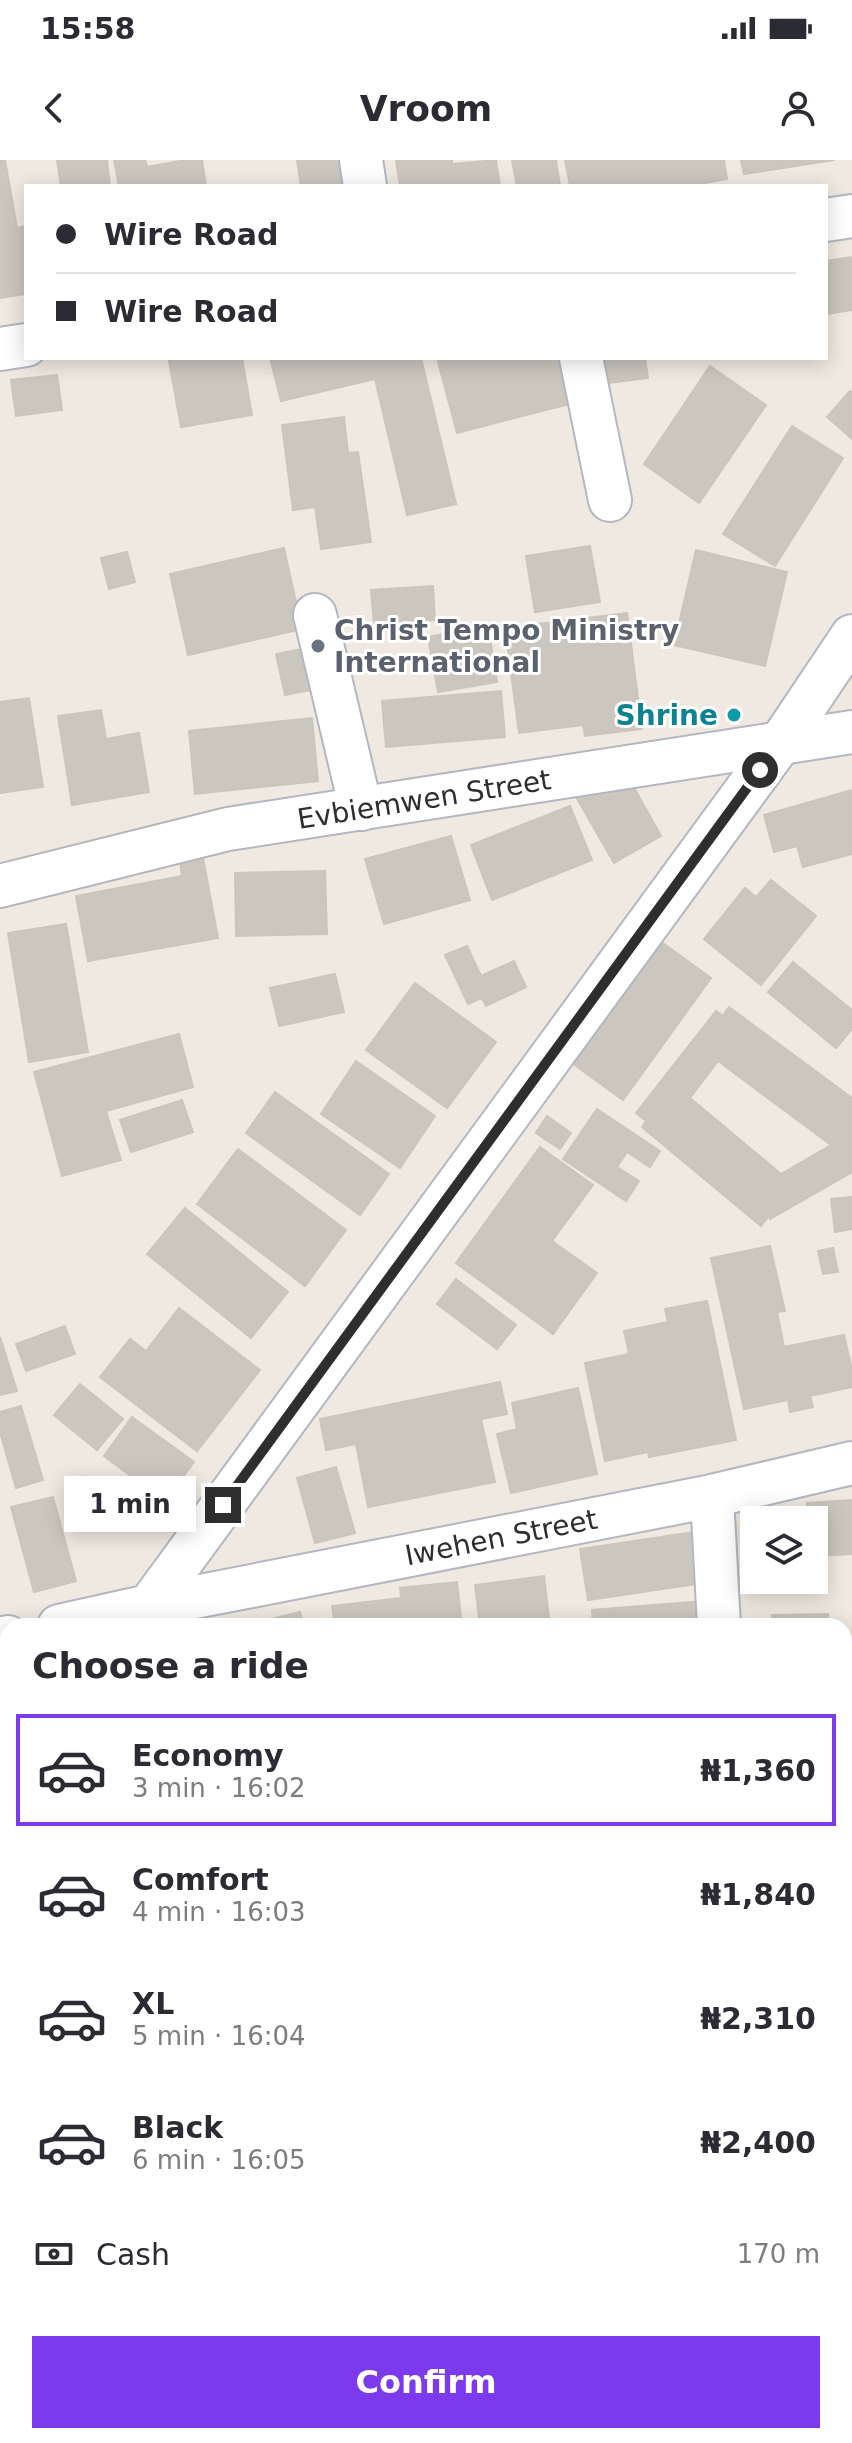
<!DOCTYPE html>
<meta charset="utf-8">
<style>
:root{--surface:#fff;--page:#f2f2f3;--text:#2b2b33;--muted:#7c7c81;--line:#e1e1e2;--accent:#7c3aed}
body{margin:0;font-family:"DejaVu Sans",sans-serif;background:var(--page);color:var(--text);height:100vh;display:flex;flex-direction:column;font-size:30px;white-space:nowrap}
*{box-sizing:border-box;margin:0}
p{font-size:26px;color:var(--muted)}
.icon{flex:none;width:44px;height:44px;fill:none;stroke:currentColor;stroke-width:2;stroke-linecap:round;stroke-linejoin:round}
.map{position:relative;flex:1;overflow:hidden}
.sheet{position:absolute;left:0px;top:1458px;width:852px;height:826px;display:flex;flex-direction:column;background:var(--surface);border-radius:24px 24px 0 0;box-shadow:0 4px 20px #0003}
.sheet>*{flex:none}
.top-card{position:absolute;left:24px;top:24px;width:804px;height:176px;border-radius:0px;box-shadow:0 4px 20px #0003;display:grid;align-content:center;height:176px;padding:0 32px;background:var(--surface)}
.tools{position:absolute;left:740px;top:1346px;display:grid;gap:16px}
.tools a{display:grid;place-items:center;width:88px;height:88px;border-radius:0px;background:var(--surface);box-shadow:0 4px 20px #0003;font-size:40px}
.end{position:absolute;width:36px;height:36px;margin:-18px;border:10px solid #2e2e2e;background:#fff;box-shadow:0 0 0 4px #fff}
.from{border-radius:50%}
.bubble{position:absolute;height:56px;border-radius:0px;background:var(--surface);box-shadow:0 4px 20px #0003;font-size:26px;font-weight:700;line-height:56px;text-align:center}
.top-card b{display:flex;align-items:center;gap:28px;height:76px;font-size:30px}
.top-card b+b{border-top:2px solid var(--line)}
.top-card i{width:20px;height:20px;background:var(--text)}
ul{padding:0;list-style:none}
li{display:flex;align-items:center;gap:24px;height:112px;margin:0 16px 12px;padding:0 16px;border:4px solid transparent;border-radius:0px}
li div{flex:1}
li b{display:block;font-size:30px}
li em{font-style:normal;font-weight:700}
li.selected{border-color:var(--accent)}
li>.icon{width:72px;height:72px;stroke-width:1.5}
h2{padding:0 32px;font-size:36px;line-height:96px}
.pay{display:flex;align-items:center;gap:20px;height:88px;padding:0 32px;font-size:30px}
.pay p{margin-inline-start:auto}
.action{display:flex;gap:16px;margin-top:auto;padding:16px 32px}
.action a{flex:1;height:92px;border-radius:0px;background:var(--accent);color:#fff;font-size:32px;font-weight:700;line-height:92px;text-align:center}
.status{display:flex;justify-content:space-between;align-items:center;height:56px;padding:0 40px;background:var(--surface);direction:ltr}
.status svg{height:22px;fill:currentColor}
header{display:flex;justify-content:space-between;align-items:center;height:104px;padding:0 32px;background:var(--surface);font-size:36px;font-weight:700}
.map>svg:first-child{display:block}
.lines{fill:none;stroke-linecap:round;stroke-linejoin:round}
.stream{stroke:#75cff0;stroke-width:11}
.building{fill:#cbc7bf;stroke:#cbc5ba;stroke-width:2;fill-rule:evenodd}
.minor-casing{stroke:#b4b7c1;stroke-width:46}
.minor{stroke:#fff;stroke-width:42}
.route{stroke:#2e2e2e;stroke-width:10}
.worship-dot{fill:#6b7280;stroke:#fff;stroke-width:3}
.culture-dot{fill:#0f9aa8;stroke:#fff;stroke-width:3}
.labels{text-anchor:middle;stroke-width:6;stroke-linejoin:round;paint-order:stroke}
.worship-label{font-size:28px;font-weight:bold;fill:#5b616d;stroke:#fff;text-anchor:start}
.culture-label{font-size:28px;font-weight:bold;fill:#0d838f;stroke:#fff;text-anchor:end}
.street-label{font-size:28px;fill:#2e2e2e;stroke:#fff}
</style>
<div class="status"><b>15:58</b><svg viewBox="0 0 49 12"><path d="M0 12V9h3v3zM5 12V6h3v6zM10 12V3h3v9zM15 12V0h3v12zM26 1h20v11H26zM47 4h2v5h-2z"/></svg></div>
<header><svg class="icon" aria-label="back" viewBox="0 0 24 24"><path d="M15 5l-7 7 7 7"/></svg>Vroom<svg class="icon" aria-label="person" viewBox="0 0 24 24"><circle cx="12" cy="8" r="4"/><path d="M4 21q1-7 8-7t8 7"/></svg></header>
<div class="map">
<svg width="852" height="2283" viewBox="0 0 852 2283">
<rect width="100%" height="100%" fill="#efe9e1"/>
<g class="lines">
<path class="stream" d="M844 1826 852 1825"/>
</g>
<g class="building">
<path d="M0 0H5L17 68 26 66V134L0 138Z"/>
<path d="M57 0H107L110 26H61Z"/>
<path d="M114 0H145L147 7 185 0H202L206 26H119Z"/>
<path d="M297 0H344L347 26H301Z"/>
<path d="M396 0H452V4L496 0 500 26H400Z"/>
<path d="M512 0H556L560 26H517Z"/>
<path d="M565 0H724L727 19 688 26H570Z"/>
<path d="M741 0H834L744 14Z"/>
<path d="M852 97V150L826 154V101Z"/>
<path d="M185 198H242L252 255 181 267 169 201Z"/>
<path d="M270 198H421L456 344 407 355 375 219 281 241Z"/>
<path d="M437 198H565L577 242 457 273Z"/>
<path d="M598 198H645L648 218 602 224Z"/>
<path d="M710 206 766 245 699 343 644 304Z"/>
<path d="M57 215 62 250 16 256 11 220Z"/>
<path d="M850 231 852 233V279L827 257Z"/>
<path d="M344 257 348 293 358 292 371 382 321 389 315 347 293 350 282 265Z"/>
<path d="M792 266 843 298 775 406 723 374Z"/>
<path d="M590 386 600 442 535 452 526 396Z"/>
<path d="M284 388 302 469 188 495 170 414Z"/>
<path d="M696 390 787 412 765 506 674 485Z"/>
<path d="M127 392 135 422 109 429 101 398Z"/>
<path d="M433 426 435 460 374 464 371 430Z"/>
<path d="M627 453 642 569 585 576 583 565 519 573 505 468Z"/>
<path d="M488 466 497 522 438 532 428 477Z"/>
<path d="M318 486 326 527 285 535 276 494Z"/>
<path d="M501 531 505 577 386 587 382 541Z"/>
<path d="M29 538 43 627 0 633V542Z"/>
<path d="M101 550 106 579 139 573 149 632 72 645 58 556Z"/>
<path d="M312 558 318 621 195 634 189 571Z"/>
<path d="M624 610 661 676 614 703 576 637Z"/>
<path d="M852 630V694L803 707 797 686 774 692 764 655Z"/>
<path d="M570 646 592 700 492 740 471 685Z"/>
<path d="M451 676 470 740 384 764 365 699Z"/>
<path d="M203 698 218 778 88 801 76 736 182 716 180 702Z"/>
<path d="M325 711 327 774 236 776 235 713Z"/>
<path d="M771 720 816 756 761 825 704 779 745 728 756 737Z"/>
<path d="M66 764 88 892 29 902 8 773Z"/>
<path d="M660 781 711 818 623 940 572 903Z"/>
<path d="M467 786 481 816 514 801 526 827 486 846 482 838 468 844 445 795Z"/>
<path d="M793 802 852 850V869L836 888 768 832Z"/>
<path d="M335 814 344 852 279 866 270 828Z"/>
<path d="M415 823 496 882 447 948 366 890Z"/>
<path d="M729 847 852 938V1012L770 1059 769 1056 761 1066 642 967 646 961 636 953 716 851 723 856ZM718 901 831 985 781 1014 690 938Z"/>
<path d="M179 874 193 927 106 951 121 1000 62 1016 34 912Z"/>
<path d="M356 901 435 956 400 1008 321 954Z"/>
<path d="M275 932 389 1014 360 1055 246 973Z"/>
<path d="M182 940 193 972 131 992 120 960Z"/>
<path d="M597 949 660 991 650 1007 627 992 617 1007 639 1021 626 1041 563 999Z"/>
<path d="M547 956 571 973 560 989 536 973Z"/>
<path d="M540 987 593 1025 552 1081 597 1113 553 1174 456 1103Z"/>
<path d="M238 989 346 1070 305 1126 197 1044Z"/>
<path d="M852 1037V1069L835 1072 831 1039Z"/>
<path d="M185 1048 288 1132 251 1178 147 1094Z"/>
<path d="M770 1086 785 1151 777 1152 784 1187 844 1175 852 1210V1227L810 1236 813 1247 790 1252 788 1240 744 1249 711 1098Z"/>
<path d="M833 1088 838 1112 823 1114 818 1091Z"/>
<path d="M456 1119 516 1165 497 1189 437 1144Z"/>
<path d="M707 1141 736 1280 649 1297 648 1292 605 1301 585 1203 629 1194 624 1171 668 1162 665 1149Z"/>
<path d="M179 1148 260 1210 197 1291 100 1217 130 1179 146 1191Z"/>
<path d="M65 1166 75 1194 26 1211 16 1184Z"/>
<path d="M0 1177 17 1231 0 1235Z"/>
<path d="M500 1222 507 1254 481 1259 495 1322 368 1347 356 1284 326 1290 320 1259Z"/>
<path d="M80 1224 123 1259 97 1290 54 1255Z"/>
<path d="M578 1228 597 1314 511 1333 497 1274 517 1269 512 1243Z"/>
<path d="M21 1246 43 1320 16 1328 0 1272V1252Z"/>
<path d="M132 1257 194 1302 165 1341 104 1296Z"/>
<path d="M336 1307 355 1373 315 1383 297 1318Z"/>
<path d="M53 1337 76 1421 34 1432 11 1347Z"/>
<path d="M852 1340V1394L814 1396V1360H809L807 1343Z"/>
<path d="M702 1371 710 1422 588 1440 580 1389Z"/>
<path d="M544 1416 550 1466H480L475 1425Z"/>
<path d="M457 1422 462 1466H335L332 1446 401 1438 400 1428Z"/>
<path d="M703 1441 705 1466H593L592 1450Z"/>
<path d="M300 1452 304 1466H243Z"/>
<path d="M828 1454 829 1466H772V1455Z"/>
<path d="M8 1526V1609L0 1611V1528Z"/>
<rect x="844" y="1529" width="8" height="61"/>
<rect x="844" y="1612" width="8" height="83"/>
<path d="M8 1683V1753L0 1755V1685Z"/>
<path d="M844 1732 852 1733V1773H844Z"/>
<path d="M8 1763V1812L0 1813V1764Z"/>
<path d="M844 2054 852 2055V2103L844 2102Z"/>
<rect x="844" y="2174" width="8" height="50"/>
<path d="M844 2270 852 2271V2283H794L795 2276H844Z"/>
<rect x="385" y="2276" width="132" height="7"/>
<path d="M538 2276H677V2283H537Z"/>
</g>
<g class="lines">
<defs>
<g id="minor">
<path d="M361 0 365 26"/>
<path d="M826 60 852 56"/>
<path d="M0 189 26 185"/>
<path d="M581 198 610 340"/>
<path d="M315 455 361 649"/>
<path d="M0 726 228 669 852 572"/>
<path d="M712 1336 719 1466"/>
<path d="M149 1446 712 1336 852 1303"/>
<path d="M59 1466 149 1446 779 585 852 476"/>
<path d="M0 1479 8 1477"/>
<path d="M0 1976H8"/>
<path d="M721 2283V2276"/>
</g>
</defs>
<use href="#minor" class="minor-casing"/>
<use href="#minor" class="minor"/>
</g>
<g class="lines">
<path class="route" d="M223 1345 760 610"/>
</g>
<circle class="worship-dot" cx="318" cy="486" r="8"/>
<circle class="culture-dot" cx="734" cy="555" r="8"/>
<g class="labels">
<g class="worship-label">
<text x="334" y="480">Christ Tempo Ministry<tspan x="334" dy="32">International</tspan></text>
</g>
<g class="culture-label">
<text x="718" y="565">Shrine</text>
</g>
<g class="street-label">
<text transform="translate(424 639) rotate(-9)" y="10">Evbiemwen Street</text>
<text transform="translate(501 1377) rotate(-11)" y="10">Iwehen Street</text>
</g>
</g>
</svg>
<div class="tools">
<a><svg class="icon" aria-label="layers" viewBox="0 0 24 24"><path d="M12 4l9 5-9 5-9-5zM3 14l9 5 9-5"/></svg></a>
</div>
<i class="end from" style="left:760px;top:610px"></i>
<i class="end" style="left:223px;top:1345px"></i>
<div class="bubble" style="left:64px;top:1316px;width:132px">1 min</div>
<div class="top-card">
<b><i class="from"></i>Wire Road</b>
<b><i></i>Wire Road</b>
</div>
<section class="sheet">
<h2>Choose a ride</h2>
<ul>
<li class="selected"><svg class="icon" aria-label="car" viewBox="0 0 24 24"><path d="M5 17H2v-5l4-1 3-4h7l3 4 3 1v5h-3M9 17h6M6 11h13"/><circle cx="7" cy="17" r="2"/><circle cx="17" cy="17" r="2"/></svg><div><b>Economy</b><p>3 min · 16:02</p></div><em>₦1,360</em></li>
<li><svg class="icon" aria-label="car" viewBox="0 0 24 24"><path d="M5 17H2v-5l4-1 3-4h7l3 4 3 1v5h-3M9 17h6M6 11h13"/><circle cx="7" cy="17" r="2"/><circle cx="17" cy="17" r="2"/></svg><div><b>Comfort</b><p>4 min · 16:03</p></div><em>₦1,840</em></li>
<li><svg class="icon" aria-label="car" viewBox="0 0 24 24"><path d="M5 17H2v-5l4-1 3-4h7l3 4 3 1v5h-3M9 17h6M6 11h13"/><circle cx="7" cy="17" r="2"/><circle cx="17" cy="17" r="2"/></svg><div><b>XL</b><p>5 min · 16:04</p></div><em>₦2,310</em></li>
<li><svg class="icon" aria-label="car" viewBox="0 0 24 24"><path d="M5 17H2v-5l4-1 3-4h7l3 4 3 1v5h-3M9 17h6M6 11h13"/><circle cx="7" cy="17" r="2"/><circle cx="17" cy="17" r="2"/></svg><div><b>Black</b><p>6 min · 16:05</p></div><em>₦2,400</em></li>
</ul>
<div class="pay"><svg class="icon" aria-label="cash" viewBox="0 0 24 24"><path d="M3 7h18v10H3z"/><circle cx="12" cy="12" r="2"/></svg>Cash<p>170 m</p></div>
<div class="action"><a>Confirm</a></div>
</section>
</div>
